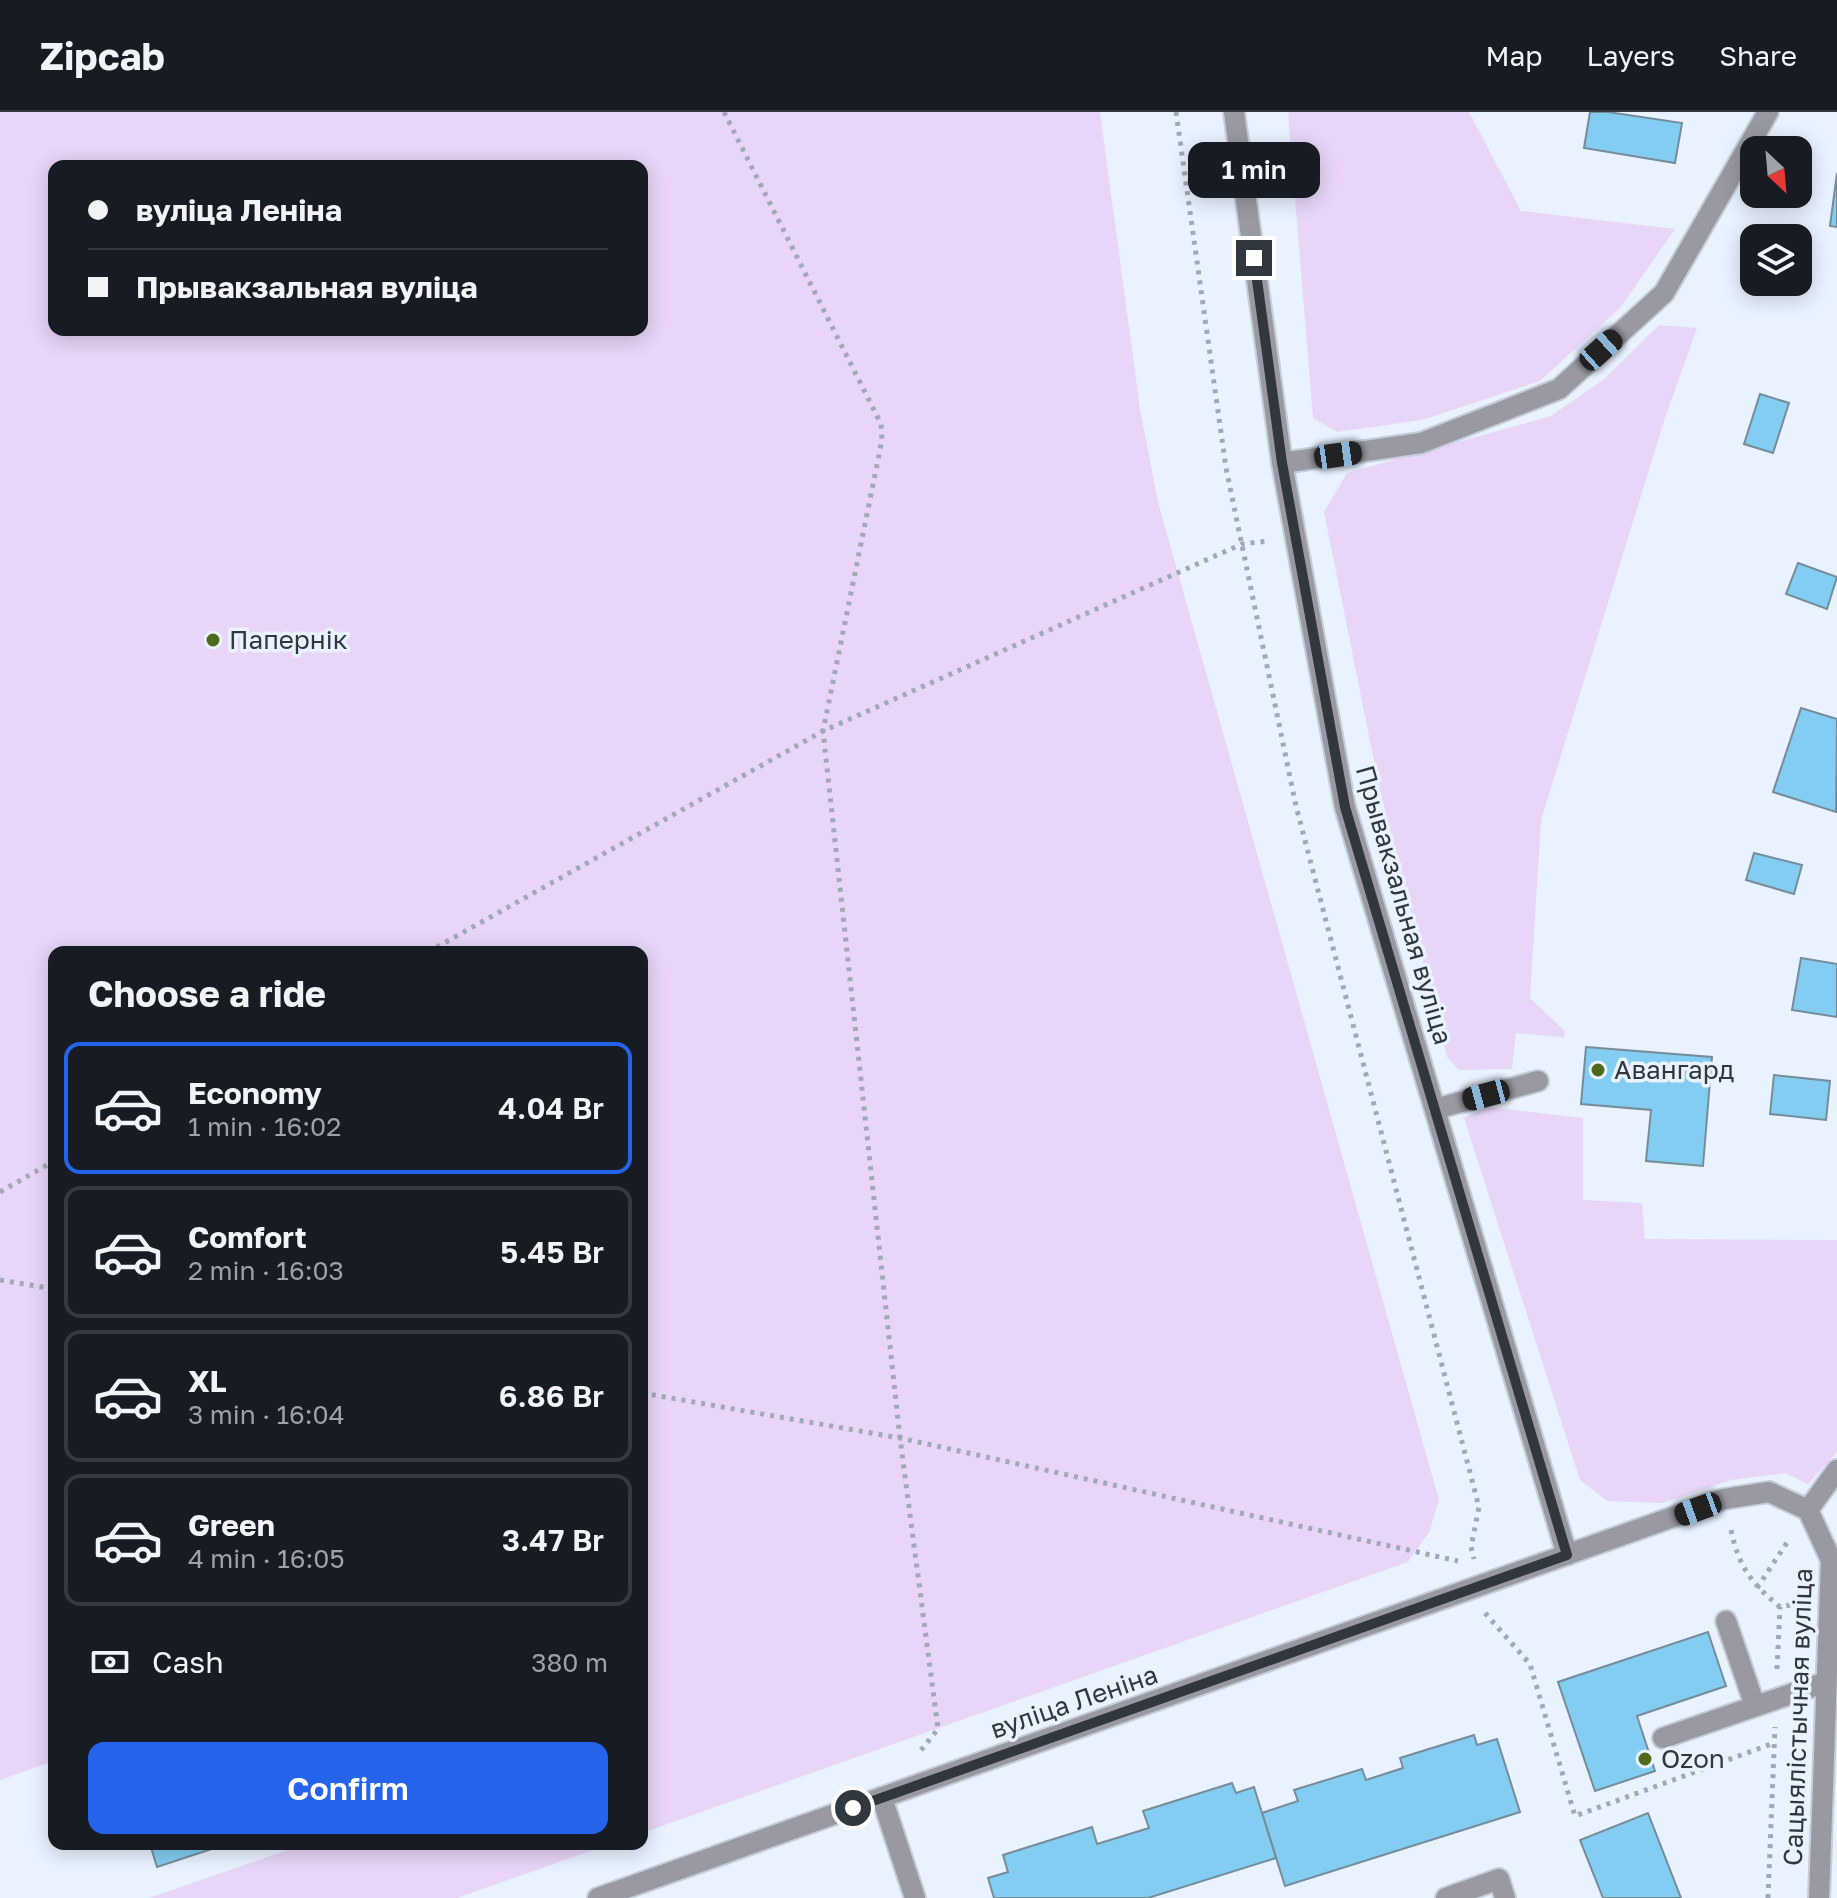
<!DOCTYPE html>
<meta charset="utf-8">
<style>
:root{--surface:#171b24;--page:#20242c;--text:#f1f3f6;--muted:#9ea1a6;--line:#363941;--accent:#2563eb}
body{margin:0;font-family:"Golos Text",sans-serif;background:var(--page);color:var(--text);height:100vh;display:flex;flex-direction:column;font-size:30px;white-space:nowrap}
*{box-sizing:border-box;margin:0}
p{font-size:26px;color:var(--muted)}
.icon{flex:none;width:44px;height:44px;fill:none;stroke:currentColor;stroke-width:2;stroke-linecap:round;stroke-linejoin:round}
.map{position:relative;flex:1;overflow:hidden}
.panel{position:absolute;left:48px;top:834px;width:600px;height:904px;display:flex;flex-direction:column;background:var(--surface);border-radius:16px;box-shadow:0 4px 20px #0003}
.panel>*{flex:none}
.hud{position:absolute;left:48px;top:48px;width:600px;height:176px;border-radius:16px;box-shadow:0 4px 20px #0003;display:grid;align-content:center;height:176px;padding:0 40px;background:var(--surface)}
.needle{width:52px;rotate:154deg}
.buttons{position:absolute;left:1740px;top:24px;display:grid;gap:16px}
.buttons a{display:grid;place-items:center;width:72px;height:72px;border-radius:16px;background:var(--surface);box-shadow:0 4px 20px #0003;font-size:40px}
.end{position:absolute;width:36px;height:36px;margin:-18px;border:10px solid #31373f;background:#fff;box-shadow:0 0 0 4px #fff}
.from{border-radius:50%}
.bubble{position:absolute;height:56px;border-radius:16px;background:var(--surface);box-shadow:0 4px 20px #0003;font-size:26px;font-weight:600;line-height:56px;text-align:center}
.car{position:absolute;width:24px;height:48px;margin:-24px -12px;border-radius:10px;box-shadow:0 0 6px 2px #0007;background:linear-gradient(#222 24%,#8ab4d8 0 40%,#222 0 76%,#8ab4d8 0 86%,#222 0)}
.hud b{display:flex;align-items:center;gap:28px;height:76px;font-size:30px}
.hud b+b{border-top:2px solid var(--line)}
.hud i{width:20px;height:20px;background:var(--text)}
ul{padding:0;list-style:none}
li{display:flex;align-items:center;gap:24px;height:132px;margin:0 16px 12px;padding:0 24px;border:4px solid var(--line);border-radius:16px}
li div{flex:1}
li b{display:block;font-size:30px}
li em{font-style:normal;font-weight:600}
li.on{border-color:var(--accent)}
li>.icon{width:72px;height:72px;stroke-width:1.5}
h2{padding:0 40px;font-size:36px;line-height:96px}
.pay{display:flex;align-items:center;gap:20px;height:88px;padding:0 40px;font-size:30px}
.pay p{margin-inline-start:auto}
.primary-button{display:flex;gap:16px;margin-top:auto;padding:16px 40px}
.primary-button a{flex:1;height:92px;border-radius:16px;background:var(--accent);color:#fff;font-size:32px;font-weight:600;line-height:92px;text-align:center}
header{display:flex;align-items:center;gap:48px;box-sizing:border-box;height:112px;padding:0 40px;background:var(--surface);border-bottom:2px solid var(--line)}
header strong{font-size:38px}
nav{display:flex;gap:44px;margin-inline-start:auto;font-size:28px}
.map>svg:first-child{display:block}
.green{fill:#e8d5f8;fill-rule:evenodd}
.building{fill:#83cdf2;stroke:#768d99;stroke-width:2}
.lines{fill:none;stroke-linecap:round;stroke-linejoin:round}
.minor-casing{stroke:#c4cdd9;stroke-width:24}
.path{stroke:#a1a9b4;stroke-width:5;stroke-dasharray:4 6;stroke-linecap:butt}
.minor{stroke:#9999a3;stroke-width:20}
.route{stroke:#31373f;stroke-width:10}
.poi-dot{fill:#4f6a1d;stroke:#e9f2ff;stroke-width:3}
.labels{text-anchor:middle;stroke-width:7;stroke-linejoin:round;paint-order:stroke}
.poi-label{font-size:26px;fill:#31373f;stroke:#e9f2ff;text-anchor:start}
.street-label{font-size:26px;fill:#31373f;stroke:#e9f2ff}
</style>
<header>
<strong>Zipcab</strong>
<nav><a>Map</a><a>Layers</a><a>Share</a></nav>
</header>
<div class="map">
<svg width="1837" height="1786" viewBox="0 0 1837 1786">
<rect width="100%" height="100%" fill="#e9f2ff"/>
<g class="green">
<path d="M0 0H1100L1140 297 1158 390 1439 1388 1429 1420 1408 1450 642 1721V840H54V1649L0 1668ZM54 54H642V218H54Z"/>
<path d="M1288 0H1469L1521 99 1675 117 1620 196 1540 269 1422 308 1337 320 1313 306Z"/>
<path d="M1659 213 1697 216 1665 306 1541 708 1530 886 1565 919 1564 925 1516 921 1512 957 1459 958 1447 945 1379 674 1324 400 1347 361 1551 304 1603 268Z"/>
<path d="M1488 995 1583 1006V1088L1642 1091 1645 1127 1837 1128V1340L1808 1372 1785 1361 1731 1368 1663 1391 1607 1389 1580 1368 1464 1006Z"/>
<path d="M305 1732H610L457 1786H149Z"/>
</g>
<g class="building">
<path d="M1590 0H1608L1682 11 1675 51 1584 36Z"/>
<path d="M1837 61V115L1830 114Z"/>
<path d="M1760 282 1789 291 1773 341 1744 332Z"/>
<path d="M1798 451 1837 465 1827 497 1786 482Z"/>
<path d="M1801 596 1837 607 1836 700 1773 680Z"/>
<path d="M1754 741 1802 753 1794 782 1746 768Z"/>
<path d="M1801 846 1837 852V905L1792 898Z"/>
<path d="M1586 935 1712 945 1703 1054 1646 1049 1651 998 1581 992Z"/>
<path d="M1774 963 1830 969 1826 1008 1770 1002Z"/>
<path d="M1708 1520 1726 1574 1637 1604 1655 1659 1595 1679 1558 1570Z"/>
<path d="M1474 1623 1477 1633 1497 1627 1520 1700 1285 1774 1262 1701 1298 1689 1294 1678 1362 1657 1366 1668 1403 1656 1400 1646Z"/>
<path d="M1232 1671 1236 1681 1254 1675 1276 1746 1148 1786H994L988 1766 1008 1760 1003 1743 1092 1715 1097 1732 1149 1716 1143 1699Z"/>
<path d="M1648 1701 1681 1786H1603L1580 1728Z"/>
<path d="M150 1732H213L215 1736 157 1755Z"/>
</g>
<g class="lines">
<defs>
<g id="minor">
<path d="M1234 0 1282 351 1345 695 1567 1443"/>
<path d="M1282 351 1421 331 1559 277 1664 181 1768 0"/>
<path d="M1435 997 1538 969"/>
<path d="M1808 1398 1837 1358"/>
<path d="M1726 1509 1755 1594"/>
<path d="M1663 1626 1826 1570"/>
<path d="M882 1686 915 1786"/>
<path d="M598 1786 1724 1387 1769 1380 1808 1398 1831 1448 1819 1786"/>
<path d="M1446 1786 1499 1767 1505 1786"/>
</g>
</defs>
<use href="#minor" class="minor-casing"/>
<g class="path">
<path d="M724 0 881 312 882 328 823 619 900 1326 938 1617 918 1642"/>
<path d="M1176 0 1226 356 1296 694 1479 1395 1471 1435 1474 1447"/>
<path d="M428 840 823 619 1242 432 1269 429"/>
<path d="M0 1080 54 1049"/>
<path d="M0 1168 54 1177"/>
<path d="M642 1281 900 1326 1458 1449"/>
<path d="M1731 1418C1739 1455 1751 1471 1780 1495L1801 1491"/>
<path d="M1757 1476 1790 1426"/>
<path d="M1485 1501 1530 1552 1575 1704 1774 1631"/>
<path d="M1777 1557 1780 1495"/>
<path d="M1768 1786 1775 1615"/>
</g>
<use href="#minor" class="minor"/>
</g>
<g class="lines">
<path class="route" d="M853 1696 1567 1443 1345 695 1282 351 1254 146"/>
</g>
<g class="poi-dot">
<circle cx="213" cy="528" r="8"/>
<circle cx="1598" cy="958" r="8"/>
<circle cx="1645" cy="1647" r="8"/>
</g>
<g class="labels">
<g class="poi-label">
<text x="229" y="537">Папернік</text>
<text x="1614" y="967">Авангард</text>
<text x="1661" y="1656">Ozon</text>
</g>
<g class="street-label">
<text transform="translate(1404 793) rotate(74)" y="9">Прывакзальная вуліца</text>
<text transform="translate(1074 1590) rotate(-19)" y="9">вуліца Леніна</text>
<text transform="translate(1798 1605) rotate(-88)" y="9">Сацыялістычная вуліца</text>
</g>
</g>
</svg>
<div class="buttons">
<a><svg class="needle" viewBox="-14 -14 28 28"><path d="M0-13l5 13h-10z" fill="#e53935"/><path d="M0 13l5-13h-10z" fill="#9ea1a6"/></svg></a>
<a><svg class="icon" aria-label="layers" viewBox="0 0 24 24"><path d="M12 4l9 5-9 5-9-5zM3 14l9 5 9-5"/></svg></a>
</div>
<i class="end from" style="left:853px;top:1696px"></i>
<i class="end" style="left:1254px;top:146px"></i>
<div class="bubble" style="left:1188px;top:30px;width:132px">1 min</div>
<i class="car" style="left:1601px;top:238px;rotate:48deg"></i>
<i class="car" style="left:1338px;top:343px;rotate:82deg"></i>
<i class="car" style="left:1486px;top:983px;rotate:255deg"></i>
<i class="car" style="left:1698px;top:1397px;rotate:250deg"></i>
<div class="hud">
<b><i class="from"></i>вуліца Леніна</b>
<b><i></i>Прывакзальная вуліца</b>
</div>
<section class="panel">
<h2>Choose a ride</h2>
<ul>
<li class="on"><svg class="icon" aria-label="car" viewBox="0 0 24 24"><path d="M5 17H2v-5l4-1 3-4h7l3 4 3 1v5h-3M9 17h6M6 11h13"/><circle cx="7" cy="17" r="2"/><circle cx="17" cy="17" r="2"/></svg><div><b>Economy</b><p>1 min · 16:02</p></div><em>4.04 Br</em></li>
<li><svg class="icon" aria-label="car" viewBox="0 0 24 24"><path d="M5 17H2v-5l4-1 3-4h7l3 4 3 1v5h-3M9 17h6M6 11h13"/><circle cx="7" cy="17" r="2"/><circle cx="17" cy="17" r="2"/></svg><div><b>Comfort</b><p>2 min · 16:03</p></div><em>5.45 Br</em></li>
<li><svg class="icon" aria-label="car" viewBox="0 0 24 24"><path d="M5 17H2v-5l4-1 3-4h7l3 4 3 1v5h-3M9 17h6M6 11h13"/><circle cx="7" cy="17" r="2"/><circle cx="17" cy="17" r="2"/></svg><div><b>XL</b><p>3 min · 16:04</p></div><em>6.86 Br</em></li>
<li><svg class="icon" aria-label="car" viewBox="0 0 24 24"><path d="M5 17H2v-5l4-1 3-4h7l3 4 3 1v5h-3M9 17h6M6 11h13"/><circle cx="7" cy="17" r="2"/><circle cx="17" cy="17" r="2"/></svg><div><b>Green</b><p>4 min · 16:05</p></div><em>3.47 Br</em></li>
</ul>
<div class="pay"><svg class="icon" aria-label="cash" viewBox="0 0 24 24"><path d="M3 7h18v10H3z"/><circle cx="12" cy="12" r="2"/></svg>Cash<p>380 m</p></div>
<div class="primary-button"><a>Confirm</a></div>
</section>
</div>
